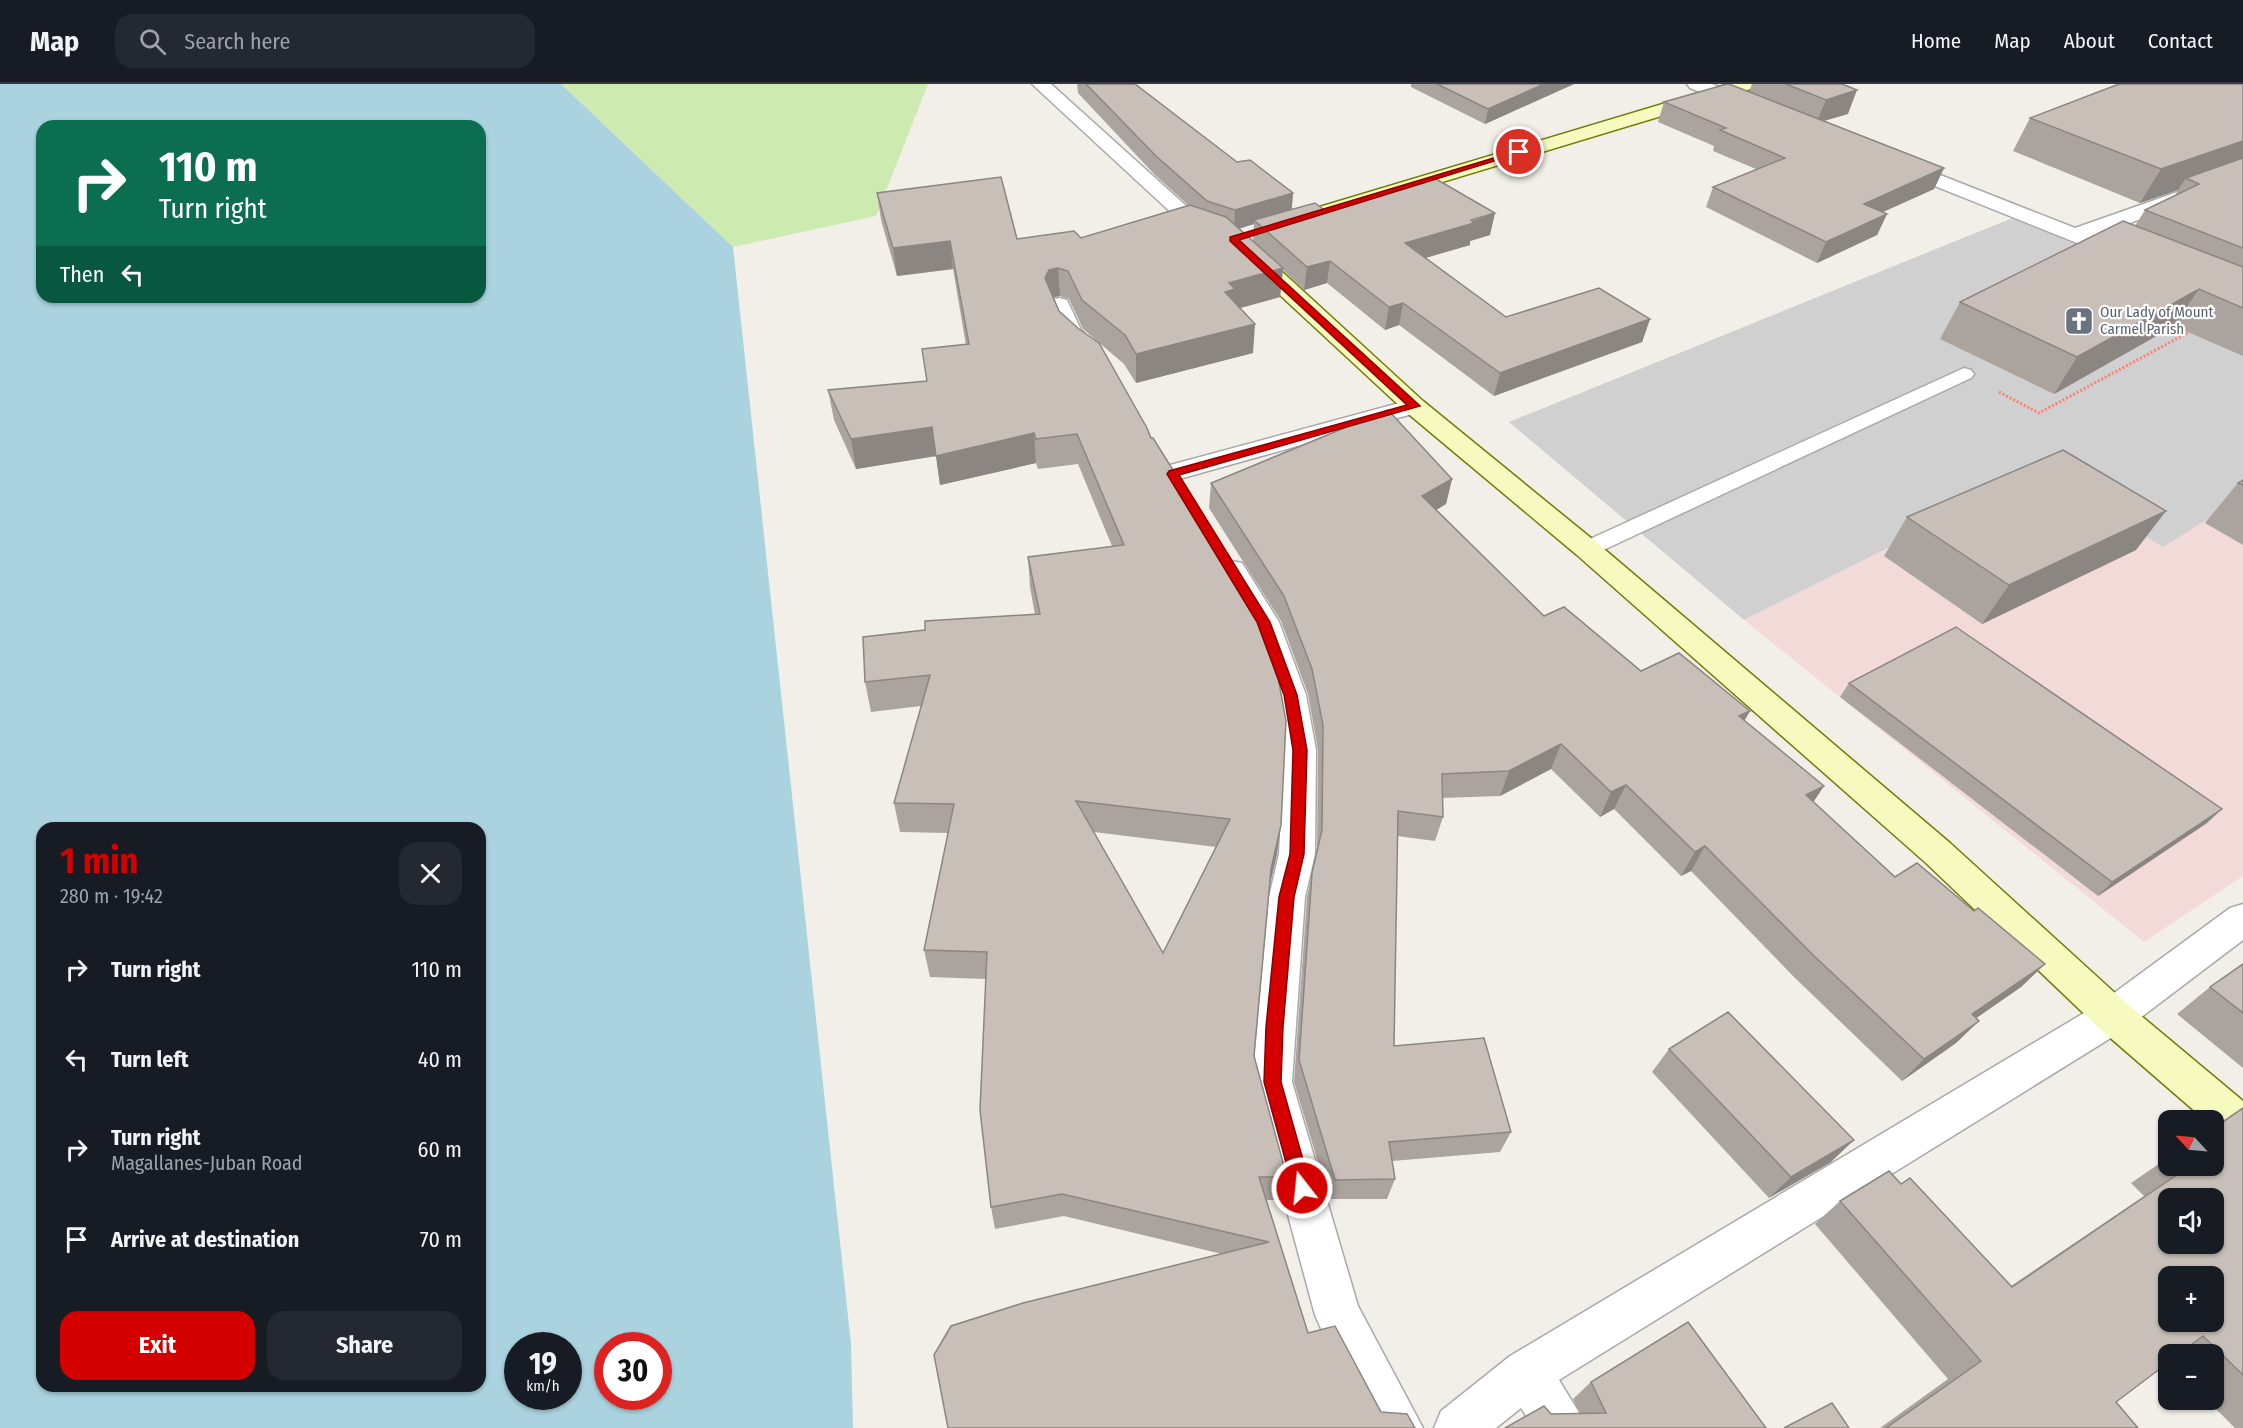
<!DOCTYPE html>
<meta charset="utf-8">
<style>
:root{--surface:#171b24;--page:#242831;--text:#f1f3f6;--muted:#9ea1a6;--line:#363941;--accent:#d40000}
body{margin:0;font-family:"Fira Sans Condensed",sans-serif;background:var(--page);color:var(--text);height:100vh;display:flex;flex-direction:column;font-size:22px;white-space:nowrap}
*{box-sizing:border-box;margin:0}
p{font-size:20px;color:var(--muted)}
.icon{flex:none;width:33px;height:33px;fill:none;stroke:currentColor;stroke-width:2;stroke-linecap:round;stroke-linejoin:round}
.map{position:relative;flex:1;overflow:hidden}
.sheet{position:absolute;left:36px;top:738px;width:450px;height:570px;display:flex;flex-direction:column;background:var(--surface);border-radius:18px;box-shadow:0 2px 4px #0004}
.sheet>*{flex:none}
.hud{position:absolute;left:36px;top:36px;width:450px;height:183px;border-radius:18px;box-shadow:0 2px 4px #0004;background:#0b6e4f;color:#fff;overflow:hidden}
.needle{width:39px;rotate:296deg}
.buttons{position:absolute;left:2158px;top:1026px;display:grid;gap:12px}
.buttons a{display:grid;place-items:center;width:66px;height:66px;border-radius:12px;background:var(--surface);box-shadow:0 2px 4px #0004;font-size:30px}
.speed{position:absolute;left:504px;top:1248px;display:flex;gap:12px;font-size:30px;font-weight:700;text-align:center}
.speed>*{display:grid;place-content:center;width:78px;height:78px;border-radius:50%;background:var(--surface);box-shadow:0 2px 4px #0004;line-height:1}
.speed small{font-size:15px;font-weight:400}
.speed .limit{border:9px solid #d22;background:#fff;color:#111}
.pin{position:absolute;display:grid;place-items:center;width:51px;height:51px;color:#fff;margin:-26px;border:3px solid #fff;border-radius:50%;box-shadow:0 2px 6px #0007}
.me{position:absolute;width:66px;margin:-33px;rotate:344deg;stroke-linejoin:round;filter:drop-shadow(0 0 4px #0008)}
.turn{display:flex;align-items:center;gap:21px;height:126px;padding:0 24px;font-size:27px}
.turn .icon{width:78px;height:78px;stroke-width:2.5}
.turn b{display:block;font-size:42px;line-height:51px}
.then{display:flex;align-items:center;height:57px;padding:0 24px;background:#0003;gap:12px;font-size:22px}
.round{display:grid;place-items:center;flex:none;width:63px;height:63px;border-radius:18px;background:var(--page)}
.headline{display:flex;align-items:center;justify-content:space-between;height:102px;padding:0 24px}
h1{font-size:36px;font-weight:700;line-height:45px;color:var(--accent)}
.cta{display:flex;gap:12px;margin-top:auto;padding:12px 24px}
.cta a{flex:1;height:69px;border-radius:18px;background:var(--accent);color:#fff;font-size:24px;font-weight:700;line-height:69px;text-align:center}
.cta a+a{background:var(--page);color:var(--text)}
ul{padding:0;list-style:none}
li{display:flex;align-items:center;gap:18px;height:90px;padding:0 24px}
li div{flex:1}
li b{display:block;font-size:22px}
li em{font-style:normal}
header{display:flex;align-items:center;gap:36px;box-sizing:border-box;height:84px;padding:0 30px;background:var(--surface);border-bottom:2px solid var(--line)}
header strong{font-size:28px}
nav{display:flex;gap:33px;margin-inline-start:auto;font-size:21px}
.search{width:420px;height:54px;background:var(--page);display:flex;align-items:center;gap:15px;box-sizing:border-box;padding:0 21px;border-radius:18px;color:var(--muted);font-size:22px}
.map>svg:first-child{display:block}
.commercial{fill:#f2dad9}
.religious{fill:#d0d0d0}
.grass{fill:#cdebb0}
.water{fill:#aad3df;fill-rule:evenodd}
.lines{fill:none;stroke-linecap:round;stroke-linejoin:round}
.service-casing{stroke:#a9a9a9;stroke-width:3}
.minor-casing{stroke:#a9a9a9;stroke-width:3}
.secondary-casing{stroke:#707d05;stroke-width:3}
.path{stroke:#fa8072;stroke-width:3;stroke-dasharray:2 2;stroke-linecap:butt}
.service{fill:#fff;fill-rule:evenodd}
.minor{fill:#fff;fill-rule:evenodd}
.secondary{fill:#f7fabf;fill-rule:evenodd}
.wall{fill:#aba49e;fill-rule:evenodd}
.shaded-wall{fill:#8b8681}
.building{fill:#c7bfb8;stroke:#8b8681;stroke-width:1.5;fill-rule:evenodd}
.route{fill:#d40000;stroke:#8a0000;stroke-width:1.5}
.labels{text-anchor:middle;stroke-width:4.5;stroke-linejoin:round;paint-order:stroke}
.far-worship-label{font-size:15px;fill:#5b616d;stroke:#fff;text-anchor:start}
</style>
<header>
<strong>Map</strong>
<div class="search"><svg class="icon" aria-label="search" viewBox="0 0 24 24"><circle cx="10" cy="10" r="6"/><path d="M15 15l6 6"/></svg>Search here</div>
<nav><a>Home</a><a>Map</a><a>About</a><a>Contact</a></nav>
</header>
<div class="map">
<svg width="2243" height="1344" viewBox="0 0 2243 1344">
<rect width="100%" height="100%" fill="#f2efe9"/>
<polygon class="commercial" points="2041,388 2243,413 2243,792 2144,858 1744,536"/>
<polygon class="religious" points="2015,133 2243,227 2243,413 2163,463 2040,388 1744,536 1509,338"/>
<polygon class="grass" points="561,0 928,0 876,132 733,163"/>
<path class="water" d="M 0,0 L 561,0 L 733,163 L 851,1260 L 853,1344 L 0,1344 ZM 42,42 L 480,42 L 480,213 L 42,213 ZM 42,744 L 480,744 L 480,1302 L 42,1302 ZM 518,1262 L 568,1262 L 568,1312 L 518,1312 ZM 608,1262 L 658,1262 L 658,1312 L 608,1312 Z"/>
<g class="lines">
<g class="service-casing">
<polygon id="service" points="1964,284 1971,286 1974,290 1971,294 1595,470 1587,472 1579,470 1575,465 1579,460"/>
</g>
<g class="minor-casing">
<g id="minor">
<polygon points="1032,0 1051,0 1205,139 1220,144 1224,148 1220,152 1213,154 1191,147"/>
<polygon points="1687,0 1712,0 1757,18 1760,22 1757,26 1745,26 1690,4"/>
<polygon points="1897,74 2075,144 2243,85 2243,98 2094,152 2135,168 2138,173 2135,178 2127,179 1890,84 1887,80 1890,76"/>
<path d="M 1059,214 L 1067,216 L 1081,246 L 1100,267 L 1096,272 C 1068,279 1056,242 1048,221 L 1051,216 Z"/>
<polygon points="1414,315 1423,317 1426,322 1423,327 1172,397 1163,395 1159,389 1163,383"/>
<polygon points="1232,477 1242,479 1279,538 1306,611 1316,666 1315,770 1305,813 1292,998 1358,1222 1423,1344 1373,1344 1322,1247 1315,1231 1252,998 1269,813 1279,770 1284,666 1274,611 1249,538 1218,486 1222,479"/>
<polygon points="2243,820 2243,856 2127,944 1559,1296 1578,1327 1585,1344 1534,1344 1521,1324 1496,1344 1434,1344 1441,1327 1510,1272 2099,920 2230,824"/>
</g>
</g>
<g class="secondary-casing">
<g id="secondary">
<polygon points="1729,0 1757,0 1754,4 1290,144 1283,146 1276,144 1273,140 1276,136"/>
<polygon points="1247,162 1255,163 1423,317 1597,459 1950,759 2127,920 2243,1017 2243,1063 2228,1057 2214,1044 2214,1036 2205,1036 2099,944 1926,779 1577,471 1405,327 1239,173 1236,168 1239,163"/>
</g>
</g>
<polyline class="path" points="1999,308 2039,329 2191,247"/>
<use href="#service" class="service"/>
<use href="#minor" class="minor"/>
<use href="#secondary" class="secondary"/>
</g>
<g class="wall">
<path d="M 1077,0 L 1135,0 L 1237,78 L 1293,109 L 1292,125 L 1327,128 L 1490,151 L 1470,157 L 1470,161 L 1425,174 L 1506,233 L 1650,235 L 1642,258 L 1494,312 L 1399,241 L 1385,246 L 1327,199 L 1304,206 L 1283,186 L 1280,213 L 1240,224 L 1253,269 L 1136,299 L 1124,280 L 1083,245 L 1069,215 L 1060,212 L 1053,213 L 1277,770 L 1270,800 L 1254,972 L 1287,1093 L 1281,1116 L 1266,1116 L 1308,1249 L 948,1344 L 1222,1170 L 1064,1132 L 995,1145 L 991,1123 L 986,895 L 930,893 L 924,866 L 948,749 L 900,748 L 894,719 L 921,622 L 871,628 L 865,598 L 925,546 L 1035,531 L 1030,503 L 1028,473 L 1112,462 L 1078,380 L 1038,385 L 1036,379 L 940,401 L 936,372 L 856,385 L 834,336 L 828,306 L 926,297 L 966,261 L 953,185 L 897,192 L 881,136 L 877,109 L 1017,155 L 1081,154 L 1188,121 L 1155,91 L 1078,9 ZM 1254,140 L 1253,157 L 1239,145 ZM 1094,748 L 1216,763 L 1163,869 Z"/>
<polygon points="1411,0 1574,0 1485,40 1411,3"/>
<polygon points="1752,0 1842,0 1848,30 1824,37 1944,84 1934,105 1883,128 1887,130 1877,151 1817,179 1706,123 1713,103 1756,85 1713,67 1714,62 1658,38 1664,18 1749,8"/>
<polygon points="2243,0 2243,272 2174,242 2054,310 1940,255 1960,218 2135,142 2145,126 2175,112 2178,106 2140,119 2013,67 2030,34"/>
<polygon points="1452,395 1446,420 1436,426 1544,532 1641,587 1750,627 1744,636 1824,702 1813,718 1895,793 1974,827 2045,880 2021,903 1976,934 1979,937 1956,959 1902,997 1794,893 1691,787 1681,792 1614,725 1600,733 1551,685 1500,712 1442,714 1443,733 1435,757 1397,752 1394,962 1511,1048 1500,1068 1392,1077 1395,1095 1387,1115 1329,1115 1294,998 1307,813 1317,766 1318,666 1308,610 1281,537 1209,424 1211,399"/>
<polygon points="2243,396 2243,461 2205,439 2238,399"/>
<polygon points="1907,433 2136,466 1982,540 1884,472"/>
<polygon points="1849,599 2207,739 2098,812 1840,613"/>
<polygon points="2243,880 2243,984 2177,930 2210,903"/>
<polygon points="1669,965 1831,1078 1769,1114 1652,988"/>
<polygon points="2243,1024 2243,1344 2235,1344 2207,1316 2214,1316 2214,1270 2169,1270 2116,1318 2138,1344 1880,1344 1948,1295 1815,1140 1840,1117 1901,1100 2011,1202 2144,1112 2131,1099 2169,1073 2169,1082 2214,1082 2214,1043"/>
<polygon points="1591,1298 1766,1344 1551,1330 1580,1329 1573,1315"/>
</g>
<g class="shaded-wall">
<polygon points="1544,0 1574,0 1485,40 1488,25"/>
<polygon points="1857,6 1848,30 1816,39 1826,16"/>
<polygon points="2243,57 2243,84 2186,94 2178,106 2140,119 2161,85"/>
<polygon points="1944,84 1934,105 1854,141 1864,120"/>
<polygon points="1293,109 1291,129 1254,136 1254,140 1234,146 1235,126"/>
<polygon points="1495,129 1490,151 1470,157 1470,161 1401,181 1405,159"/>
<polygon points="1887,130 1877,151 1817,179 1826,158"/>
<polygon points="950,157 953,185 897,192 893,164"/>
<polygon points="1330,177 1327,199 1304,206 1307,183"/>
<polygon points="1058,184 1060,212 1050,214 1045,194 1049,186"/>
<polygon points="1283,184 1280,213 1233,226 1225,208 1229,199"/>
<polygon points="2199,205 2174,242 2054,310 2077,273"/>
<polygon points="1403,219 1399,241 1385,246 1389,223"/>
<polygon points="1650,235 1642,258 1494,312 1500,289"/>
<polygon points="1255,240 1253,269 1136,299 1136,270"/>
<polygon points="932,343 936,372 856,385 851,355"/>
<polygon points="1034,349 1036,379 940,401 936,372"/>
<polygon points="1452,395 1446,420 1416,438 1422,412"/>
<polygon points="2166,427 2136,466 1982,540 2009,501"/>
<polygon points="1750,627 1736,652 1739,632"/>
<polygon points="1561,660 1551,685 1500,712 1509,687"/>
<polygon points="1626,701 1614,725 1600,733 1611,708"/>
<polygon points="1824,702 1808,726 1806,711"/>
<polygon points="2222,725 2207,739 2098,812 2112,798"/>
<polygon points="1281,741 1277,770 1267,813 1271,785"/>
<polygon points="1705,762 1691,787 1681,792 1695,768"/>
<polygon points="2045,880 2021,903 1949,953 1972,930"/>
<polygon points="1979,937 1956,959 1902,997 1924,975"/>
<polygon points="1854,1056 1831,1078 1769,1114 1791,1093"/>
</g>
<g class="building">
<polygon points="1086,0 1135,0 1237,78 1250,76 1293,109 1235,126 1207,117 1156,72"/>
<polygon points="1437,0 1544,0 1488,25"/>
<polygon points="1727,0 1729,0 1944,84 1864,120 1887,130 1826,158 1713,103 1785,74 1720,46 1726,44 1664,18"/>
<polygon points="1786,0 1842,0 1857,6 1826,16"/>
<polygon points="2119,0 2243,0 2243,57 2161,85 2030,34"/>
<polygon points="2243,74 2243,164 2145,126 2199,100 2186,94"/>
<path d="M 1001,93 L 1017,155 L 1074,147 L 1081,154 L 1190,121 L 1226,133 L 1283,184 L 1229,199 L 1235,205 L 1225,208 L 1255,240 L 1136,270 L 1125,251 L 1082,216 L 1068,187 L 1058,184 L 1049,186 L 1045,194 L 1059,227 L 1079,245 L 1099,259 L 1147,344 L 1151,354 L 1153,354 L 1250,509 L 1276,582 L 1286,637 L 1281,741 L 1271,785 L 1254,972 L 1287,1093 L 1259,1093 L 1308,1249 L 1335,1242 L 1381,1328 L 1407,1330 L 1415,1344 L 948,1344 L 934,1271 L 951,1242 L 1023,1219 L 1269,1158 L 1062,1110 L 991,1123 L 980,1026 L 987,868 L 924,866 L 954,720 L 894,719 L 930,591 L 865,598 L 863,553 L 925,546 L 925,537 L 1040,530 L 1028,473 L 1124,461 L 1077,350 L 1036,355 L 1034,349 L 936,372 L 932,343 L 851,355 L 828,306 L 927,297 L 922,265 L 969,260 L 950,157 L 893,164 L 877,109 ZM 1076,717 L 1230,735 L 1163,869 Z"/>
<polygon points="1436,95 1495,129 1471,136 1474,139 1405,159 1506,233 1599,204 1650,235 1500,289 1403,219 1389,223 1330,177 1307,183 1254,136 1315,119 1327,128"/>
<polygon points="2123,137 2243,183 2243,224 2199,205 2077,273 1960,218"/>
<polygon points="1388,326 1452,395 1422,412 1544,532 1564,523 1641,587 1679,569 1750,627 1739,632 1824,702 1806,711 1895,793 1917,779 1974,827 1978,824 2045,880 1972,930 1979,937 1924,975 1812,870 1705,762 1695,768 1626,701 1611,708 1561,660 1509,687 1442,690 1443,733 1398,727 1394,962 1484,954 1511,1048 1389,1058 1395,1095 1335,1096 1299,976 1312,789 1322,746 1323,641 1312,585 1284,512 1211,399"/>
<polygon points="2063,366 2166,427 2009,501 1907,433"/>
<polygon points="2243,396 2243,401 2238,399"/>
<polygon points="1956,543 2222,725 2112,798 1849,599"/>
<polygon points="2243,880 2243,929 2210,903"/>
<polygon points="1728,928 1854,1056 1791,1093 1669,965"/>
<path d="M 2243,1024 L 2243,1291 L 2203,1252 L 2179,1270 L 2169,1270 L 2169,1278 L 2116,1318 L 2138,1344 L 1886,1344 L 1981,1277 L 1840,1117 L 1889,1087 L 1901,1100 L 1910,1094 L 2012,1203 L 2181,1088 L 2173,1082 L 2214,1082 L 2214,1044 ZM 2169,1114 L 2214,1114 L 2214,1160 L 2169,1160 ZM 2169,1192 L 2214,1192 L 2214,1238 L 2169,1238 Z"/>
<polygon points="1688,1238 1766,1344 1505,1344 1544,1322 1551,1330 1606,1329 1591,1298"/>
<polygon points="1832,1319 1849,1344 1784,1344"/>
</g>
<polygon class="route" points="1517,67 1523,68 1239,156 1420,322 1179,391 1270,538 1297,611 1307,666 1304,770 1294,813 1283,943 1281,998 1311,1104 1308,1110 1302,1112 1296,1110 1293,1104 1264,998 1266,943 1279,813 1290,770 1293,666 1284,611 1257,538 1167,390 1169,387 1407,321 1230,157 1230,153"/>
<defs>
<g id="church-square" transform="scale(1.5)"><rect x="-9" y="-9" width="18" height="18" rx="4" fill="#6b7280" stroke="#fff"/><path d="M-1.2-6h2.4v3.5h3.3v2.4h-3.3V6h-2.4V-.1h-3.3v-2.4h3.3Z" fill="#fff"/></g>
</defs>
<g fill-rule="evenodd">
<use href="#church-square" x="2079" y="237"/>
</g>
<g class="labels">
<g class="far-worship-label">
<text x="2100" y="233">Our Lady of Mount<tspan x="2100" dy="17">Carmel Parish</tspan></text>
</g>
</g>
</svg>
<div class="buttons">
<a><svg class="needle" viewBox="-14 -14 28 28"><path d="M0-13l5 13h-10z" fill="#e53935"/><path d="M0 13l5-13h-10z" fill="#9ea1a6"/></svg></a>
<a><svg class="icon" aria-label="sound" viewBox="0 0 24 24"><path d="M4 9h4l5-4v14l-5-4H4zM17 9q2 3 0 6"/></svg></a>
<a>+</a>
<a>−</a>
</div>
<div class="speed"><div>19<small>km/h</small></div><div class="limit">30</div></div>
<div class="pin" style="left:1519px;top:68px;background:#d93025"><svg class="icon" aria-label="arrive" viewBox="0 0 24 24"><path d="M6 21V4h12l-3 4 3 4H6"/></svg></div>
<svg class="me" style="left:1302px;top:1104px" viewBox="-20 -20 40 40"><circle r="17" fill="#d40000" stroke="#fff" stroke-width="3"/><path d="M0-11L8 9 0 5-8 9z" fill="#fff"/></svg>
<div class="hud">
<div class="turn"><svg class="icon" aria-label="right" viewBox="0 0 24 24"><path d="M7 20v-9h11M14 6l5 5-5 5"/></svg><div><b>110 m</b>Turn right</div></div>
<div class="then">Then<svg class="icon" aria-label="left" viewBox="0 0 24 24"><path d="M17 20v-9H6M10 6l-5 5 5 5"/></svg></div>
</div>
<section class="sheet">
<div class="headline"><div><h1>1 min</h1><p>280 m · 19:42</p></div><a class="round"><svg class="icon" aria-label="close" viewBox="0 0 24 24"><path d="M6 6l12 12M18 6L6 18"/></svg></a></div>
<ul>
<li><svg class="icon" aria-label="right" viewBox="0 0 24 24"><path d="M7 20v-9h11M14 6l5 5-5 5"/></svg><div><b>Turn right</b></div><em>110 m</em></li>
<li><svg class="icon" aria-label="left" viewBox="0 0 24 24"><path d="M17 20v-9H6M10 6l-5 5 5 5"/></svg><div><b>Turn left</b></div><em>40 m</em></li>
<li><svg class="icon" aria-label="right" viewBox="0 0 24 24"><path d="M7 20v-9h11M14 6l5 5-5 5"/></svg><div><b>Turn right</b><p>Magallanes-Juban Road</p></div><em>60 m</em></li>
<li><svg class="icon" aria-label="arrive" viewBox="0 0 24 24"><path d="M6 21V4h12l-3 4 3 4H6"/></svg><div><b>Arrive at destination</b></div><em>70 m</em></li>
</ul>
<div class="cta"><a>Exit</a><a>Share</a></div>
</section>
</div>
